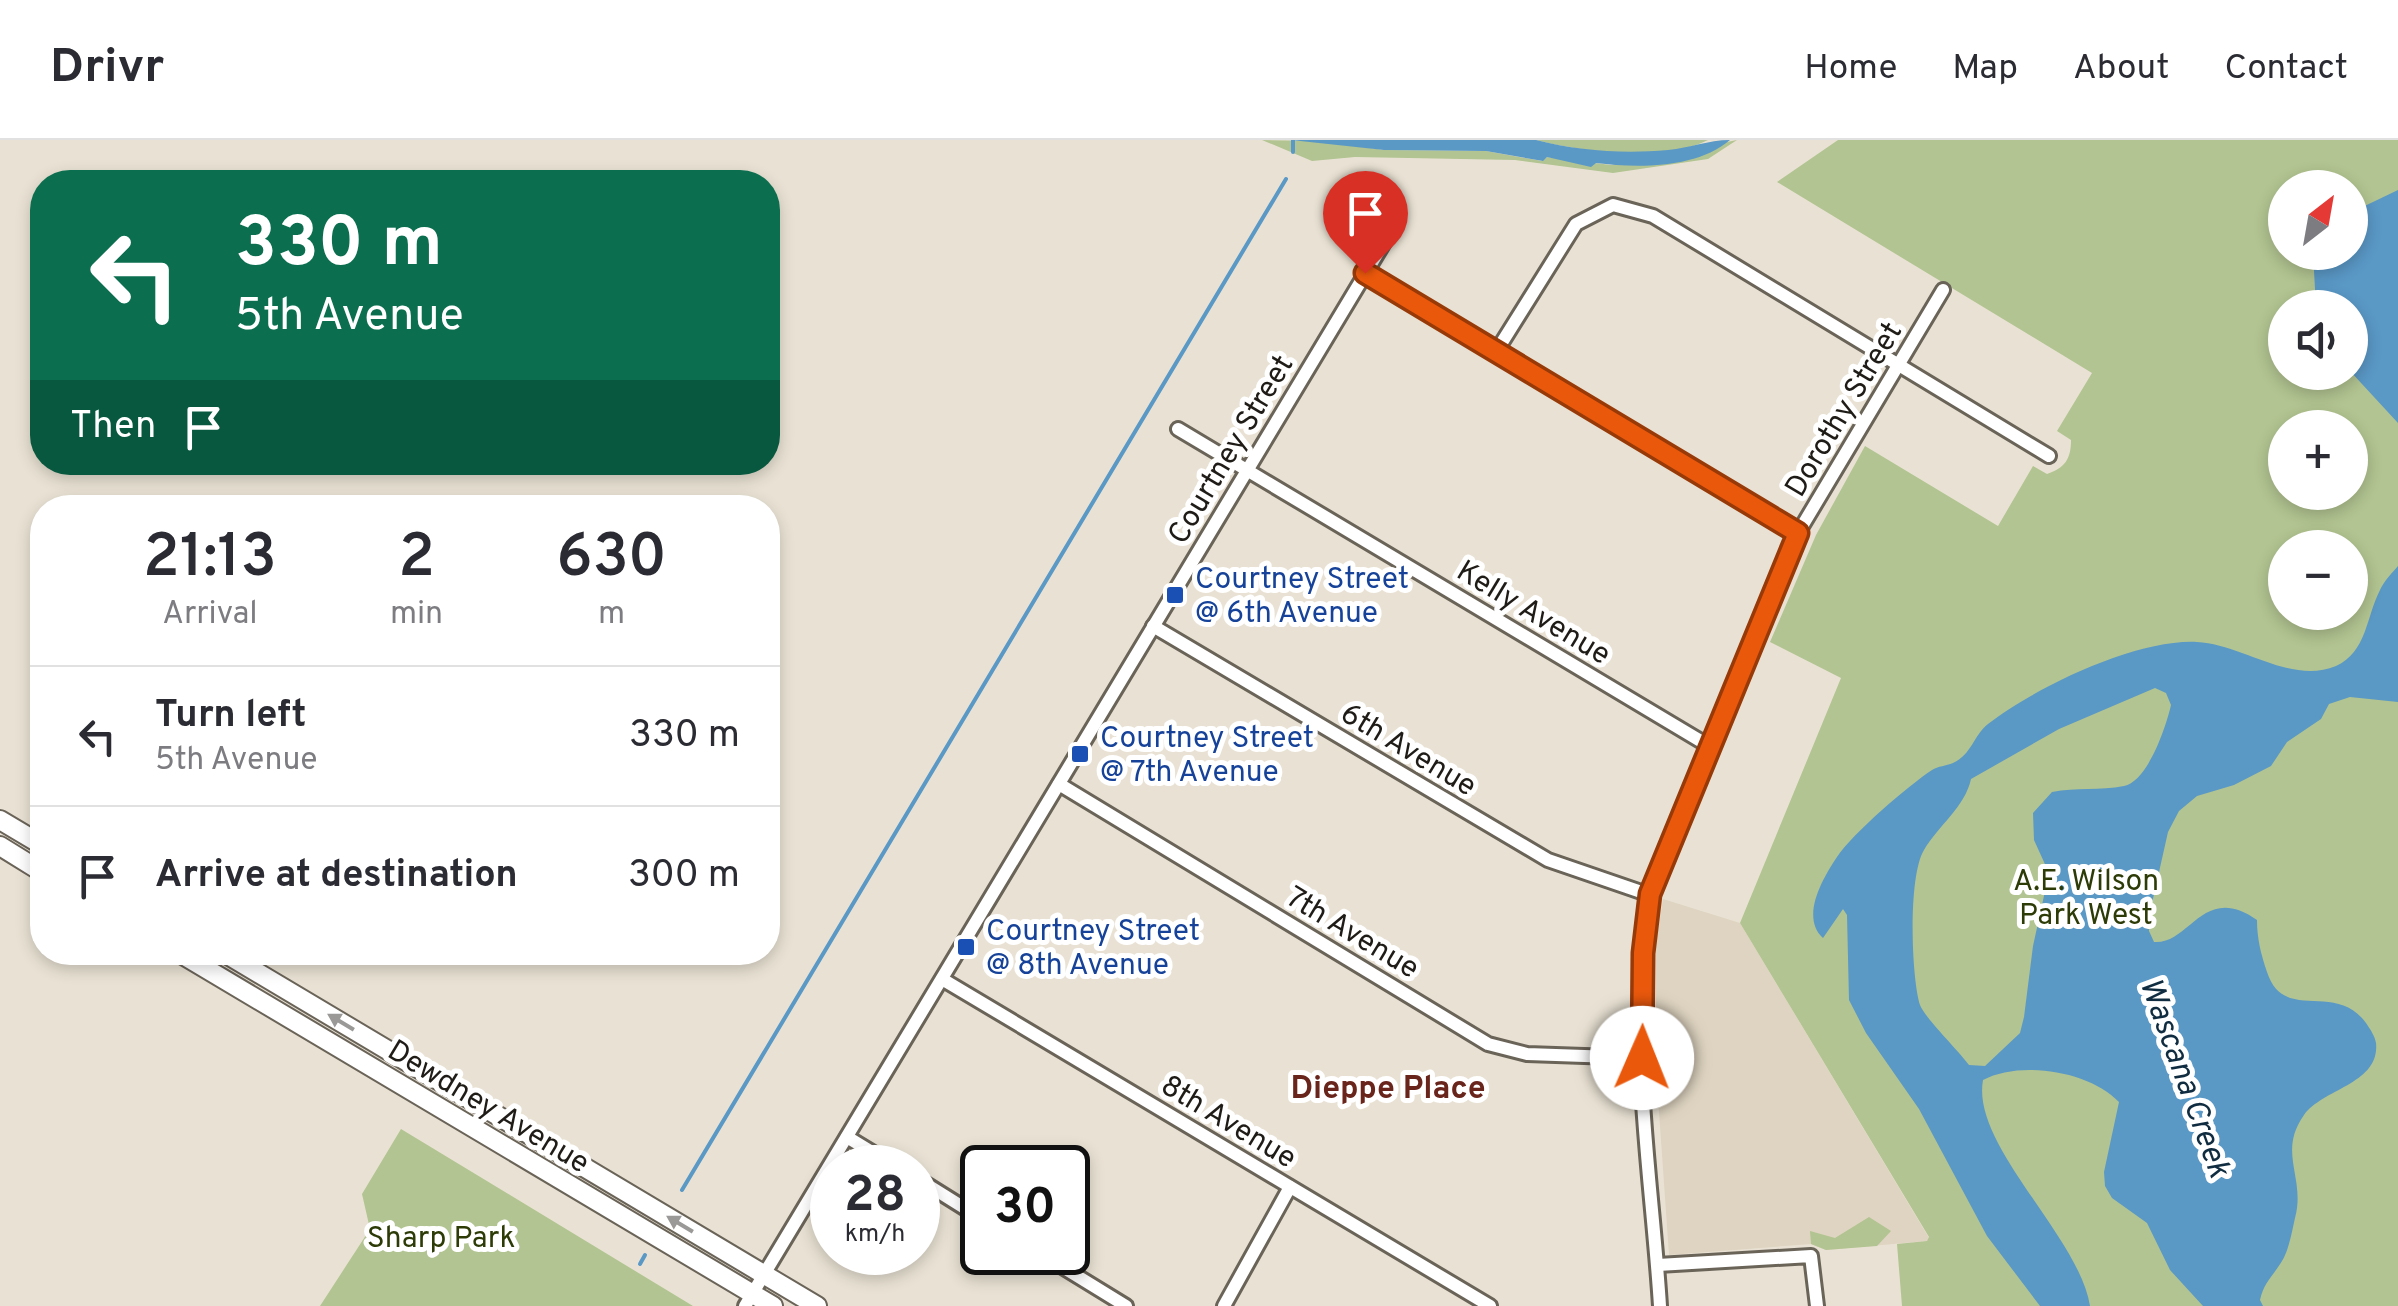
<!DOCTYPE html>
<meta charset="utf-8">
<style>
:root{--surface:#fff;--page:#f2f2f3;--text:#2b2b33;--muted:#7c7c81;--line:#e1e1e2}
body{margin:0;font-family:Overpass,sans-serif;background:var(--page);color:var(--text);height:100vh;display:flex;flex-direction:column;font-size:38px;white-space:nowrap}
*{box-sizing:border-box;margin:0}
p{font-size:32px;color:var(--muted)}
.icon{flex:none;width:55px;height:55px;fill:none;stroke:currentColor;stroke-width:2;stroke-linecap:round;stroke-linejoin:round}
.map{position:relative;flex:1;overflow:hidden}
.drawer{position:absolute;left:30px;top:355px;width:750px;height:470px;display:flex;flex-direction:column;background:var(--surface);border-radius:40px;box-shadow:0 5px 15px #0003}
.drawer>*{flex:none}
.top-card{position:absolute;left:30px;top:30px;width:750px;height:305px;border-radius:40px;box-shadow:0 5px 15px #0003;background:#0b6e4f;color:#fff;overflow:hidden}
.needle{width:65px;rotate:31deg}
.fabs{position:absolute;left:2268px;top:30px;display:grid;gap:20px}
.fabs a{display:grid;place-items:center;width:100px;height:100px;border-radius:50%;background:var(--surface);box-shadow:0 5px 15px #0003;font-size:50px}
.speed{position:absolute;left:810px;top:1005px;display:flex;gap:20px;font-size:50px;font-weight:700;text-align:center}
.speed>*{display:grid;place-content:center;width:130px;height:130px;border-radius:50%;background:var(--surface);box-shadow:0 5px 15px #0003;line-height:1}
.speed small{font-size:25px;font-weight:400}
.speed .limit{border:5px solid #111;border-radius:15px;background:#fff;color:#111}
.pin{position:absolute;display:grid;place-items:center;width:85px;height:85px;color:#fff;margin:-102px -42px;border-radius:50% 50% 50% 0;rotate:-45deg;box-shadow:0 0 10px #0007}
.pin .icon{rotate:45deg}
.me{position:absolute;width:110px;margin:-55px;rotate:1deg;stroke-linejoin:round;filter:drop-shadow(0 0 8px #0008)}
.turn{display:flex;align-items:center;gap:35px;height:210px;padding:0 40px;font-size:45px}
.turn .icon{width:130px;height:130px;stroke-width:2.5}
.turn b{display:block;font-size:70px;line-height:85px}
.then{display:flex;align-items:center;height:95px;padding:0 40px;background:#0003;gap:20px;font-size:38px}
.eta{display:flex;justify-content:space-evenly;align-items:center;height:170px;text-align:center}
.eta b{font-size:60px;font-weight:600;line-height:70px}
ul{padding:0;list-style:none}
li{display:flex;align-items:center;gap:30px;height:140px;padding:0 40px;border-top:2px solid var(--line)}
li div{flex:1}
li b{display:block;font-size:38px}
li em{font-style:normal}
header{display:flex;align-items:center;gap:60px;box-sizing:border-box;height:140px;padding:0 50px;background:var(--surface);border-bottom:2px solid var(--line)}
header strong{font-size:48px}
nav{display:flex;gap:55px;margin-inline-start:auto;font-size:35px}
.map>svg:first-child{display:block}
.built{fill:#dfd4c1}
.green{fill:#b2c491;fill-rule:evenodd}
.water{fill:#5a98c6;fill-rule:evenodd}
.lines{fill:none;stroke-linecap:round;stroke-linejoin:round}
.stream{stroke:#5a98c6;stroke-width:4}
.street-casing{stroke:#6a6358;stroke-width:18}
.secondary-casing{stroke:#6a6358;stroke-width:22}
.street{stroke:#fff;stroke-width:12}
.secondary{stroke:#fff;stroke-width:18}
.oneway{fill:#9a9997}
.route-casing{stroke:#983908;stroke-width:25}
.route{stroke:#ea580c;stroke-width:18}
.transit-dot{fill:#1a4fb4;stroke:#fff;stroke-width:4}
.labels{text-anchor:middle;stroke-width:10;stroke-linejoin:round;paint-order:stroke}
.street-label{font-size:30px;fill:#1f1c17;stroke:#fff}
.transit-label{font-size:30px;fill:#164399;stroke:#fff;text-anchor:start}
.park-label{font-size:30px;fill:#2d3b07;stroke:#fff}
.water-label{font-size:32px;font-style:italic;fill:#102c40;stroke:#fff}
.neighbourhood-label{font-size:32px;font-weight:bold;fill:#69251b;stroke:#fff}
</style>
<header>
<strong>Drivr</strong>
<nav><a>Home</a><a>Map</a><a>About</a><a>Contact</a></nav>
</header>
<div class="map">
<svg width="2398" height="1166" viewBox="0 0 2398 1166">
<rect width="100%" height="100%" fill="#e9e2d4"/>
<polygon class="built" points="1663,759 1740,783 1929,1098 1927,1101 1826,1110 1811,1104 1669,1115 1656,929 1656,803"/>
<g class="green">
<polygon points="1262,0 1323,1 1384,10 1486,11 1542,21 1547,17 1611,25 1737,0 1708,19 1613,33 1515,20 1355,17 1312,21"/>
<path d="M 1536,0 L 1708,0 C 1666,22 1581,12 1536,0 Z"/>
<path d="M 1838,0 L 2398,0 L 2398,1166 L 1902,1166 L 1897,1104 L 1927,1101 L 1929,1097 L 1740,783 L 1841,538 L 1770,502 L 1816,395 L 1865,306 L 1998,386 L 2033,326 L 2047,334 C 2065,328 2071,319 2071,300 L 2057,291 L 2092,233 L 1777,42 ZM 2285,48 L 2350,48 L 2350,112 L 2285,112 ZM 2285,168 L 2350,168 L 2350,232 L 2285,232 ZM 2285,288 L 2350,288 L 2350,352 L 2285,352 ZM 2285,408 L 2350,408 L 2350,472 L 2285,472 Z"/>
<polygon points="401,989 693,1166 320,1166 370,1089 362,1054"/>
<polygon points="1869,1077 1891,1091 1877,1106 1826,1110 1811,1104 1810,1091 1835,1098"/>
</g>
<g class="water">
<path d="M 1291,0 L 1536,0 C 1579,11 1624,14 1668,10 C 1690,8 1708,0 1730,0 C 1696,29 1637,28 1596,23 L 1591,27 L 1547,17 L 1543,21 L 1486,11 L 1384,10 Z"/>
<polygon points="2398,50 2398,283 2350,231 2350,168 2316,167 2313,113 2350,112 2350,73"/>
<path d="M 2398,426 L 2398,562 L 2350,557 L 2329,564 L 2321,579 L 2287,602 L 2271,626 L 2234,645 L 2197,656 L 2179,671 L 2168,692 L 2150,772 L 2149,791 L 2154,802 C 2190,805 2203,742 2257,780 C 2257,799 2261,814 2267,832 C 2284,884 2335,840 2366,883 C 2370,889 2375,896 2376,903 C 2380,944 2324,948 2304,975 C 2277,1013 2306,1037 2295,1078 C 2292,1091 2289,1110 2282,1121 C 2273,1136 2264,1142 2260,1160 L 2263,1166 L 2203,1166 L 2170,1130 L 2147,1083 L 2112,1058 L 2105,1046 L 2104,1032 L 2119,962 C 2090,931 2020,920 1983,940 C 1971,1005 2079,1096 2090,1166 L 2040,1166 L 1987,1096 L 1919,969 L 1866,893 L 1849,860 L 1847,775 L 1843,769 L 1823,798 C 1800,777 1823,738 1837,717 C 1853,693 1908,646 1932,630 C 1938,626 1946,626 1953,623 C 1972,614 1973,596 1988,584 C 2036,547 2136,499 2197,502 C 2242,504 2291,545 2336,526 C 2367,512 2366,477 2380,450 C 2384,441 2392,433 2398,426 ZM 2155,548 L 2166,553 L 2171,565 C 2166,587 2148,641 2124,646 C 2100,651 2076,647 2052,652 L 2033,673 L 2034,700 L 2049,733 L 2033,806 L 2024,877 L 2020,893 L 1985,926 L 1969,925 C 1958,910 1925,878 1920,865 C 1911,835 1908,736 1924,710 C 1938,686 1965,667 1971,639 L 2059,589 Z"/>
</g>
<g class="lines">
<g class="stream">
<polyline points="1293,12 1293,0"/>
<polyline points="682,1050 1286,39"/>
<polyline points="640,1124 645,1115"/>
</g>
<g class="street-casing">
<g id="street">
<polyline points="1365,133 1798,393"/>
<polyline points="1496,212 1576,84 1613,65 1653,76 2049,316"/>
<polyline points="1178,289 1709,606"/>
<polyline points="1153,486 1548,720 1650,755"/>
<polyline points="1059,644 1488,904 1527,914 1642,918"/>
<polyline points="942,839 1490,1166"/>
<polyline points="847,997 898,1028"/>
<polyline points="918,1039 982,1079"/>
<polyline points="1038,1112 1126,1166"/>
<polyline points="1658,1125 1811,1116 1817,1166"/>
<polyline points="745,1166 1388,96"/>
<polyline points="1224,1166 1290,1047"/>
<path d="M 1660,1166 C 1652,1037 1625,882 1650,755 L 1798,393 L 1943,150"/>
</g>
</g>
<g class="secondary-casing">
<g id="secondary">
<polyline points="0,680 42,705"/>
<polyline points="0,706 42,732"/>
<polyline points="178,812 773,1166"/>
<polyline points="223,812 817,1166"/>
</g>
</g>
<use href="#street" class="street"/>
<use href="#secondary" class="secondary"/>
</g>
<defs><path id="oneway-solid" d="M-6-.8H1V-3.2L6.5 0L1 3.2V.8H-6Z" transform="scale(2.5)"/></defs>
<g class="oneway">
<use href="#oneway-solid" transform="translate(341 882) rotate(-149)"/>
<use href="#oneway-solid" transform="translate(680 1084) rotate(-149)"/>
</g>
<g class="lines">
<g class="route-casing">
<polyline id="route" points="1365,133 1798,393 1650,754 1643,813 1642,918"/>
</g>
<use href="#route" class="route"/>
</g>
<g class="transit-dot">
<rect x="1165" y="445" width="20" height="20" rx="5"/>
<rect x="1070" y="604" width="20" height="20" rx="5"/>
<rect x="956" y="797" width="20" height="20" rx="5"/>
</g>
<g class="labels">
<g class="street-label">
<text transform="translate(1843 269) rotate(-59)" y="10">Dorothy Street</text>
<text transform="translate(1230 309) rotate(-59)" y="10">Courtney Street</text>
<text transform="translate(1534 472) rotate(31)" y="10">Kelly Avenue</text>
<text transform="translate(1409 609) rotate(31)" y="10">6th Avenue</text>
<text transform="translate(1353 792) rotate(31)" y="10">7th Avenue</text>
<text transform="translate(489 966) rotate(31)" y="10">Dewdney Avenue</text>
<text transform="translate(1229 981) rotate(31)" y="10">8th Avenue</text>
</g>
<g class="transit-label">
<text x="1195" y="448">Courtney Street<tspan x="1195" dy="34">@ 6th Avenue</tspan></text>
<text x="1100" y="607">Courtney Street<tspan x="1100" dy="34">@ 7th Avenue</tspan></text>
<text x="986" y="800">Courtney Street<tspan x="986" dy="34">@ 8th Avenue</tspan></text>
</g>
<g class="park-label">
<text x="2086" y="750">A.E. Wilson<tspan x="2086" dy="34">Park West</tspan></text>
<text x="441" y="1107">Sharp Park</text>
</g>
<g class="water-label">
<text transform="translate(2186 937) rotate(70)" y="11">Wascana Creek</text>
</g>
<g class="neighbourhood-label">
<text x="1388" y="958">Dieppe Place</text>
</g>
</g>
</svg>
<div class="fabs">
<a><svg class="needle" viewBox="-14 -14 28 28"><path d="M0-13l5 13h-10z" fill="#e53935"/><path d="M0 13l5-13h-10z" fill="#7c7c81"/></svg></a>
<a><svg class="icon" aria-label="sound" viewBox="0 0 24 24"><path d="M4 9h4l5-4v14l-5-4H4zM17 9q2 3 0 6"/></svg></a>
<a>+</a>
<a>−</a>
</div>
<div class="speed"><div>28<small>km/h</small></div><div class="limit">30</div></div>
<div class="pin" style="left:1365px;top:133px;background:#d93025"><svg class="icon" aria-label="arrive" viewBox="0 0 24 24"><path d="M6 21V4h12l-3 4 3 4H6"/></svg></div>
<svg class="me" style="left:1642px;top:918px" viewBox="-20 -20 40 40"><circle r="19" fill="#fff"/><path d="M0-13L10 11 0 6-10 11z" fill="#ea580c"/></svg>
<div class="top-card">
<div class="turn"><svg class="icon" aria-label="left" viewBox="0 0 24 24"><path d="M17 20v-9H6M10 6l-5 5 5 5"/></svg><div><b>330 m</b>5th Avenue</div></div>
<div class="then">Then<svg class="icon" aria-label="arrive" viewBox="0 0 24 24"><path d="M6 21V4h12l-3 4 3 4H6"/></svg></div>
</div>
<section class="drawer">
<div class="eta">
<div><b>21:13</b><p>Arrival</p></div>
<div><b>2</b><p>min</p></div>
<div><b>630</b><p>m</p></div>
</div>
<ul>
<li><svg class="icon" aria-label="left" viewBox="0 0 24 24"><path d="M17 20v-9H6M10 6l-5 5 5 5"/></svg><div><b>Turn left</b><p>5th Avenue</p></div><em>330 m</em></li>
<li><svg class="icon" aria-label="arrive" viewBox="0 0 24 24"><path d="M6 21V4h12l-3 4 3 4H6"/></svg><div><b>Arrive at destination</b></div><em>300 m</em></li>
</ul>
</section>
</div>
